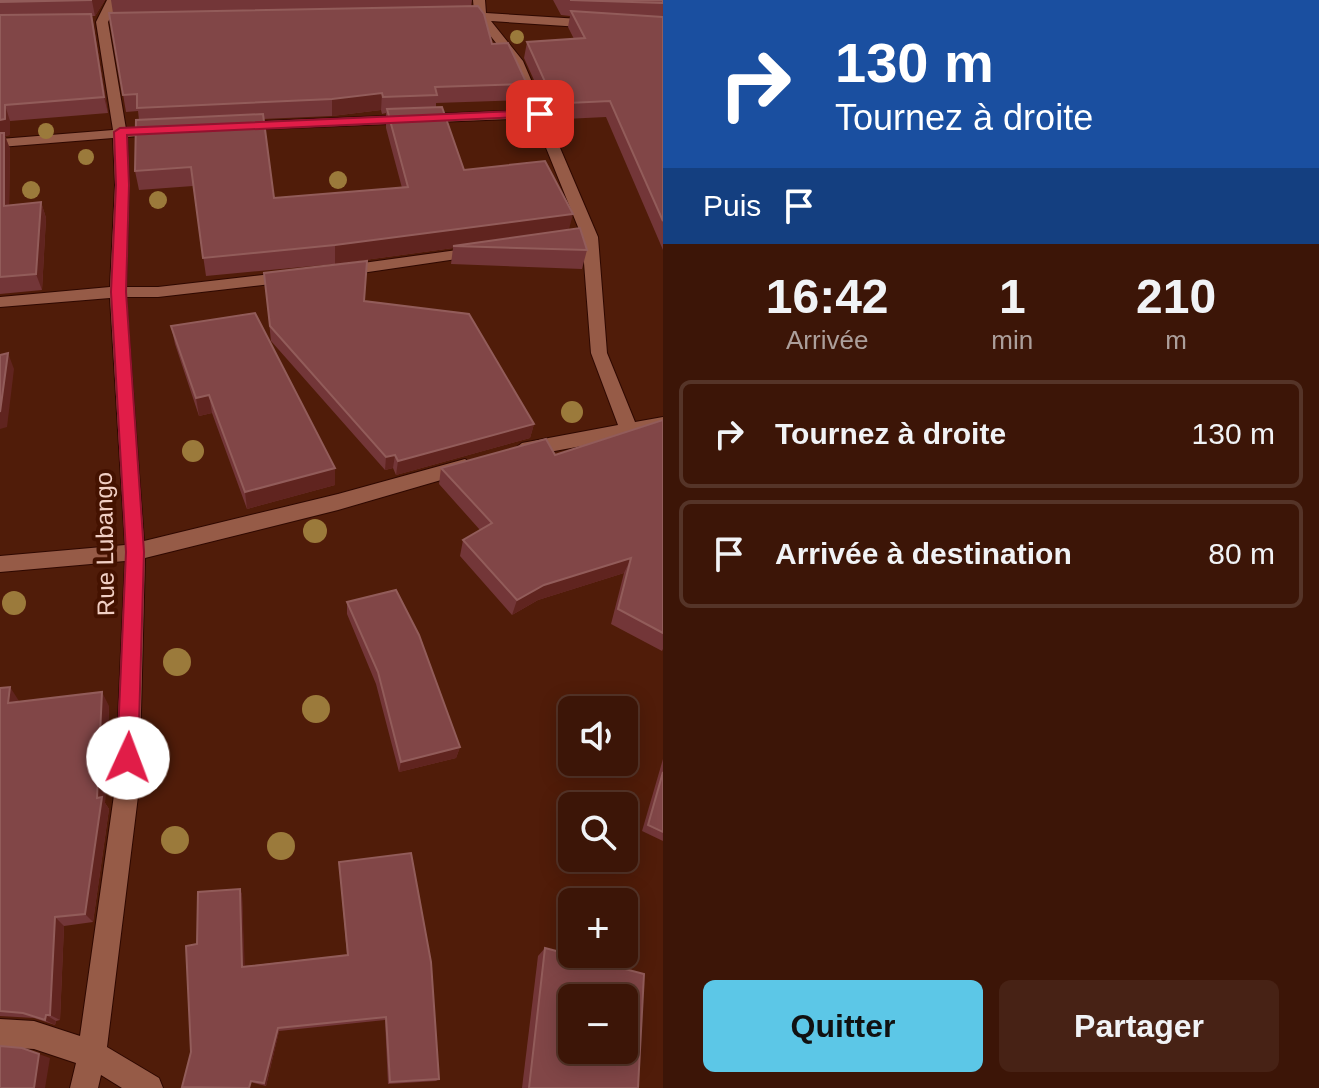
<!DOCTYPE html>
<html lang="fr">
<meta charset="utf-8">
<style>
:root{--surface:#3c1507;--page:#472215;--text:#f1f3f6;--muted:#ac9f9b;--line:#553428;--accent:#5cc7e7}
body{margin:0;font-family:Arial,sans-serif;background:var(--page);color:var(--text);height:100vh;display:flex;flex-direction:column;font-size:30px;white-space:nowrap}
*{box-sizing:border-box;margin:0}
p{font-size:26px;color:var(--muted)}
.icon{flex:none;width:44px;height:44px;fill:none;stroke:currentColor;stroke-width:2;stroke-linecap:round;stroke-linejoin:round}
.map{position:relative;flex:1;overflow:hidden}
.drawer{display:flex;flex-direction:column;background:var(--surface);width:656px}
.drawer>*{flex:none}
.banner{background:#1a4fa0;color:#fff;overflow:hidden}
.fabs{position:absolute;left:558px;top:696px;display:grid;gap:16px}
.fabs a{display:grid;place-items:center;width:80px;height:80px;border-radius:12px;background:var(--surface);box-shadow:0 4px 20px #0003,0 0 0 2px var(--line);font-size:40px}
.pin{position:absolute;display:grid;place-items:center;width:68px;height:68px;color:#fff;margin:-34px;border-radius:16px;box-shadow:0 4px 12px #0006}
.me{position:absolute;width:88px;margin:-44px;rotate:2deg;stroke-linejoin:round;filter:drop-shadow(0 0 6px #0008)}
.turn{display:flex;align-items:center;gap:28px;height:168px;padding:0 40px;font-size:36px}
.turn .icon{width:104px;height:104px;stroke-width:2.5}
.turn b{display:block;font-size:56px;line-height:68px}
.then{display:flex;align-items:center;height:76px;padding:0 40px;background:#0003;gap:16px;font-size:30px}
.eta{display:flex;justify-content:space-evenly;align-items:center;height:136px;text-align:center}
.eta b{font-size:48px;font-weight:800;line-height:56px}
.cta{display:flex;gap:16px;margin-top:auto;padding:16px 40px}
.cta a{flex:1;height:92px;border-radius:12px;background:var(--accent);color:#111;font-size:32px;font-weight:800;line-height:92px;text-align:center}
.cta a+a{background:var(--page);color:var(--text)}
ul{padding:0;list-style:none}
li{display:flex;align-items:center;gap:24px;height:108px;margin:0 16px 12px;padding:0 24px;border:4px solid var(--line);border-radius:12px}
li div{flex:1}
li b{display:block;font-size:30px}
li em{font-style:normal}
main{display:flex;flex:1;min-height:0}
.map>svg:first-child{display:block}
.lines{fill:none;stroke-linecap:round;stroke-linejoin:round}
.minor-casing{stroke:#2e0800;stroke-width:2}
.minor{fill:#965b47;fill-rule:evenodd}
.tree{fill:#9b7a3b}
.wall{fill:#733638;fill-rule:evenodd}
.shaded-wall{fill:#60241f}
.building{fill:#814647;stroke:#925c5a;stroke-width:2;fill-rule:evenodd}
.route{fill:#e11d48;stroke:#92132f;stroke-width:2}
.labels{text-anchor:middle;stroke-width:8;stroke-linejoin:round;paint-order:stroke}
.street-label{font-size:24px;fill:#f1cfc4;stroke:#441200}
</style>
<main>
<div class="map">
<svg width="663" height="1088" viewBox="0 0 663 1088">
<rect width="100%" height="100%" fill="#501c09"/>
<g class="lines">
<g class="minor-casing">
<g id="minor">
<polygon points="107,0 119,0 108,22 126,129 163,126 170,130 163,134 127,137 129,185 126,287 158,287 289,272 297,277 289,282 158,297 126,297 144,541 338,494 465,459 474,466 472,471 338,510 145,558 139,788 107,1047 159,1078 163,1088 122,1088 101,1075 98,1088 70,1088 76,1063 34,1049 0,1047 0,1019 34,1021 80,1036 115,788 125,561 0,572 0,556 125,545 110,298 0,307 0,297 110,287 115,185 113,138 0,147 0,139 113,130 96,22"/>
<polygon points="473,0 485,0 486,13 596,20 602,24 596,28 491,21 523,61 598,237 607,353 635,422 663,417 663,431 522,457 513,450 522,443 618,425 591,353 582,237 534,118 239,130 232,126 239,122 531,110 511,62 478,20 454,15 460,12 474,12"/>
<polygon points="479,247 484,249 484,255 341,276 333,271 341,266"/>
</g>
</g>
<use href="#minor" class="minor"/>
</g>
<g class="tree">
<circle cx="517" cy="37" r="7"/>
<circle cx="46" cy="131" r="8"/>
<circle cx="86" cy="157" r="8"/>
<circle cx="338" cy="180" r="9"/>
<circle cx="31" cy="190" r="9"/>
<circle cx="158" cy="200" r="9"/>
<circle cx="572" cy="412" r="11"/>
<circle cx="193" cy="451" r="11"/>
<circle cx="315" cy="531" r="12"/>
<circle cx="14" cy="603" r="12"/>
<circle cx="177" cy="662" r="14"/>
<circle cx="316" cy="709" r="14"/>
<circle cx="175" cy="840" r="14"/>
<circle cx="281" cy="846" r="14"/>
</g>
<g class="wall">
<polygon points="0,0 105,0 95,16 92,16 108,113 10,121 10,135 5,136 10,149 9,205 41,202 46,218 42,290 0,294"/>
<path d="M 111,0 L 472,0 L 471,6 L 492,44 L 527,84 L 524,100 L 436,103 L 436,107 L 464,170 L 569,230 L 587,250 L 582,269 L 451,264 L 453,248 L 335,264 L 206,276 L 193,186 L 139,190 L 135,171 L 139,120 L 138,111 L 126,112 L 109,13 L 113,13 ZM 381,110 L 382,114 L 386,113 L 386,128 L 402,188 L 274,198 L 263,119 L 332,116 Z"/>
<polygon points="553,0 663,0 663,250 606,117 565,119 554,99 543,100 524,58 527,42 574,39 568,27 570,16 561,15"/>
<polygon points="264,273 364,301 534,424 530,438 396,475 393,468 385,470 271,341"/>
<polygon points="171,326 335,468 335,485 247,509 212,413 199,416 175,344"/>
<polygon points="663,420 663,649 662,651 611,624 624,573 538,600 512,615 460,556 463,540 480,530 439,484 441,468 555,455"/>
<polygon points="347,602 460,747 456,758 399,772 376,684 347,614"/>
<polygon points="0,688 19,702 109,706 105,803 109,809 93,922 64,926 60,1020 56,1021 55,1025 34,1018 0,1016"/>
<polygon points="663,759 663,841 642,831"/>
<polygon points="339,862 439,1079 436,1081 388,1084 385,1020 279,1031 266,1086 254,1083 191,1052 197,944 240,889 242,895 244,966 347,955"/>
<polygon points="545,948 638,1088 522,1088 538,956"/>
</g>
<g class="shaded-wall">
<polygon points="92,0 105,0 95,16 92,1"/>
<polygon points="91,14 94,29 108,113 104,97"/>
<polygon points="382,93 381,110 332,116 332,99"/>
<polygon points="5,105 10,121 10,135 5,136 10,149 9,222 4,206 0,137 0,120"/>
<polygon points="41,202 46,218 42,290 36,274"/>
<polygon points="573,214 568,233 453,246 453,248 335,264 335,245"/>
<polygon points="8,353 14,369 7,427 0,429 0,412"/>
<polygon points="209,395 212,413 199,416 196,398"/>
<polygon points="534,424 530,438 396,475 398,461"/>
<polygon points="395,455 393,468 385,470 386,457"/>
<polygon points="335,468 335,485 247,509 245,492"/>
<polygon points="631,558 624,573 538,600 512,615 517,600 544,585"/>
<polygon points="10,687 19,701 17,716 8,703"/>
<polygon points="102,692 109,706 105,803 109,809 93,922 85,914 97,798"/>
<polygon points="460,747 456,758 399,772 401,762"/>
<polygon points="240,889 242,895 245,971 242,967"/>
<polygon points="55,917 64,926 60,1020 50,1015"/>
<polygon points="46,1015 56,1021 55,1025 45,1020"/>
<polygon points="278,1028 279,1031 266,1086 264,1083"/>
<polygon points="39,1054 50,1058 45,1088 34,1088"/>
</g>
<g class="building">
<polygon points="0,0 92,0 0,2"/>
<polygon points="570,0 663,0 663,3"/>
<polygon points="478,6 484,14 492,44 508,43 527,84 435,87 437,95 383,97 382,93 332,99 137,108 137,94 123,95 109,13"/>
<polygon points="571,11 663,17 663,221 610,101 568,103 558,83 546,84 527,42 585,38"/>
<polygon points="91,14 104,97 5,105 5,119 0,120 0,15"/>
<polygon points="442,107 464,170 545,161 573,214 335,245 203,258 191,167 135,171 136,120 263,114 274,198 408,187 387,109"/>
<polygon points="0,133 4,133 4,206 41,202 36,274 0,277"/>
<polygon points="580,228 587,250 453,246"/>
<polygon points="367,261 364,301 469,314 534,424 398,461 395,455 386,457 270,326 264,273"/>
<polygon points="255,313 335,468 245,492 209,395 196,398 171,326"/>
<polygon points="8,353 0,412 0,355"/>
<polygon points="663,420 663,633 618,609 631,558 544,585 517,600 463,540 492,523 441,468 546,439 555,455"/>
<polygon points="396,590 419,635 460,747 401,762 378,672 347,602"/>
<polygon points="10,687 8,703 102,692 97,798 102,797 85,914 55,917 50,1015 46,1015 45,1020 23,1013 0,1011 0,688"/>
<polygon points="663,772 663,832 648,825"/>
<polygon points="411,853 431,962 439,1079 390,1082 386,1017 278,1028 264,1083 251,1081 249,1088 182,1087 191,1052 186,946 197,944 198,892 240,889 242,967 348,955 339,862"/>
<path d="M 545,948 L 644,974 L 638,1088 L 529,1088 ZM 572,998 L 624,998 L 624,1050 L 572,1050 Z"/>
<polygon points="0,1046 22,1048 39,1054 34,1088 0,1088"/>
</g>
<polygon class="route" points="540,110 546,114 544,116 127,135 129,185 126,292 144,552 138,758 135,766 128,769 120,766 117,758 126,552 111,292 116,185 114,132 120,128"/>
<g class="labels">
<g class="street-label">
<text transform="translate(105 544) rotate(-91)" y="8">Rue Lubango</text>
</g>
</g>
</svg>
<div class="fabs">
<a><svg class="icon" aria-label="sound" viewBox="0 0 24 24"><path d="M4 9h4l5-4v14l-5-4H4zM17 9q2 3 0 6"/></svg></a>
<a><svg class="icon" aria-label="search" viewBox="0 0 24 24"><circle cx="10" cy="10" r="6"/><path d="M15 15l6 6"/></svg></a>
<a>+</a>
<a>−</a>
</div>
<div class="pin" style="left:540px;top:114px;background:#d93025"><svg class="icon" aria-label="arrive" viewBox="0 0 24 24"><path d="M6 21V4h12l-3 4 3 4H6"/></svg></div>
<svg class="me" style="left:128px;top:758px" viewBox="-20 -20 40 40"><circle r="19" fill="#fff"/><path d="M0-13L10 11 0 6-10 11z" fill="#e11d48"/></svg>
</div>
<section class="drawer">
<div class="banner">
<div class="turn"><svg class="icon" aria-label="right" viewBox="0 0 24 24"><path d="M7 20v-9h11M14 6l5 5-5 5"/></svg><div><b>130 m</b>Tournez à droite</div></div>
<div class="then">Puis<svg class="icon" aria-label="arrive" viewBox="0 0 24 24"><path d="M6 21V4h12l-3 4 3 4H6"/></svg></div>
</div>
<div class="eta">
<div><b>16:42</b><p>Arrivée</p></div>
<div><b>1</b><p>min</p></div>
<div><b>210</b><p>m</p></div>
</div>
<ul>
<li><svg class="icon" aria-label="right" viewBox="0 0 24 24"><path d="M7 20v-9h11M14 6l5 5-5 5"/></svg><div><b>Tournez à droite</b></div><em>130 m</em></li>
<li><svg class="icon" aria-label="arrive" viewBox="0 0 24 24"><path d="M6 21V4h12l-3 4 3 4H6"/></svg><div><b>Arrivée à destination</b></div><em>80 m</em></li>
</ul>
<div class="cta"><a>Quitter</a><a>Partager</a></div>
</section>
</main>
